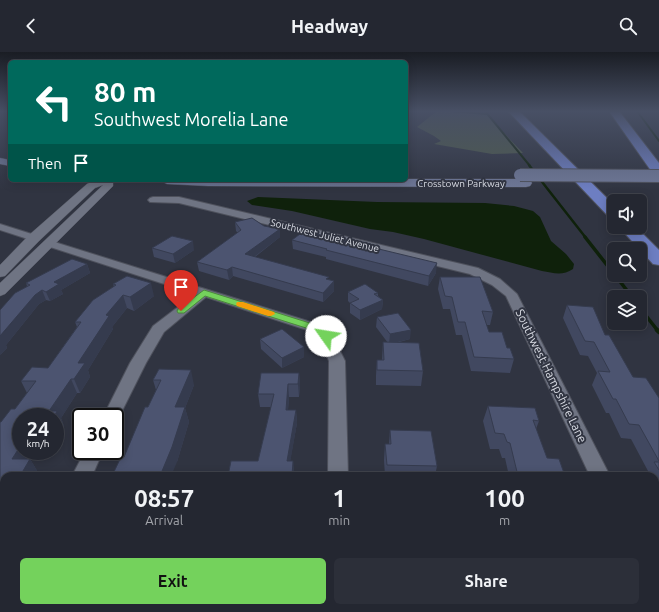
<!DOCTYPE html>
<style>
:root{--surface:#242731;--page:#2c2f39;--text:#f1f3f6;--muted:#a3a5ab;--line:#41444d;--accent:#74d25c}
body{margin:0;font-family:Ubuntu,sans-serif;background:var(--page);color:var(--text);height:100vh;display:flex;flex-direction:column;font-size:15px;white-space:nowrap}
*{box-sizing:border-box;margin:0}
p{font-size:13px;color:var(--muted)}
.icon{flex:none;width:22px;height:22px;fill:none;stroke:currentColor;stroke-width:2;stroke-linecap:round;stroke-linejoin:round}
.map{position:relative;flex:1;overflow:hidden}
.side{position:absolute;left:0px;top:420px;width:659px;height:140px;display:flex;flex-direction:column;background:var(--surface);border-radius:12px 12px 0 0;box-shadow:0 2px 10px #0003,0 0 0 1px var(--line)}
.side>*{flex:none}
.banner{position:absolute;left:8px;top:8px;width:400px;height:122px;border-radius:6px;box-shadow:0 2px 10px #0003,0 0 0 1px var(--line);background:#00695c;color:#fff;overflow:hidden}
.fabs{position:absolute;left:607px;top:142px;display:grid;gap:8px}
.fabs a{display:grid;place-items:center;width:40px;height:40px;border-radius:6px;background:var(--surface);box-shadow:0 2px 10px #0003,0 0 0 1px var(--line);font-size:20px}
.speed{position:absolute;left:12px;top:356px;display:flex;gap:8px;font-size:20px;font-weight:700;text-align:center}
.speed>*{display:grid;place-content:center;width:52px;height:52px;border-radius:50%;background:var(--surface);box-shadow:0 2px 10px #0003,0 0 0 1px var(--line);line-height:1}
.speed small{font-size:10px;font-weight:400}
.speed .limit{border:2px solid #111;border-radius:6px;background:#fff;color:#111}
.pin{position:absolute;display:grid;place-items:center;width:34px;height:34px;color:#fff;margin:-41px -17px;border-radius:50% 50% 50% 0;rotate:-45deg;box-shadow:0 0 4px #0007}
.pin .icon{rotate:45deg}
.me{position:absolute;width:44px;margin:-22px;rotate:302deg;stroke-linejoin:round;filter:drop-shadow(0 0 3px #0008)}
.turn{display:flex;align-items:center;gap:14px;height:84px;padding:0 20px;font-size:18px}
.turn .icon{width:52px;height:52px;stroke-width:2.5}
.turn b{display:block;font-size:28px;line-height:34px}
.then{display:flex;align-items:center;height:38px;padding:0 20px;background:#0003;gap:8px;font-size:15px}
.eta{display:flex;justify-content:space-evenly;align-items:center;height:68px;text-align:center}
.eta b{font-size:24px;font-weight:700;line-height:28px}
.cta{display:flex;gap:8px;margin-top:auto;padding:8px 20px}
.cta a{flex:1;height:46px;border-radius:6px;background:var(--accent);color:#111;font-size:16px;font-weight:700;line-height:46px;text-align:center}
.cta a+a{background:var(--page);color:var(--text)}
header{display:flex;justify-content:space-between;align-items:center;height:52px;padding:0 20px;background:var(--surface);font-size:18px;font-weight:700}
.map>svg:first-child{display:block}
.green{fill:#4e5b4b}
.water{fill:#0f210b}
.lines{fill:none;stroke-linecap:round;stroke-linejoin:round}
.stream-far3{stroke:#0f210b;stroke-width:2}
.stream-far2{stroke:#0f210b;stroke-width:2.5}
.stream-far1{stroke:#0f210b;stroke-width:3.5}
.stream{stroke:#0f210b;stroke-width:4.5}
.minor-casing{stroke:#4e515c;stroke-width:2}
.tertiary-casing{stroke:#4e515c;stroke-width:1}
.secondary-casing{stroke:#4e515c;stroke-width:1}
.motorway-casing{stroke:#4e515c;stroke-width:2}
.minor{fill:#6f7483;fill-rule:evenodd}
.tertiary{fill:#6f7483;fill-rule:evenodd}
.secondary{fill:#6e7796;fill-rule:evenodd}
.motorway{fill:#6d7ec2;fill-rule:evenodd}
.secondary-bridge-casing{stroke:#4e515c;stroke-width:14;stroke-linecap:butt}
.secondary-bridge{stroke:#6e7796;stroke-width:12}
.wall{fill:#414860}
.shaded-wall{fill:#353b4e}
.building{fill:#4c5470;stroke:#353b4e}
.route{fill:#74d25c;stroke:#4b883c}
.slow{fill:#f59e0b}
.labels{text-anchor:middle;stroke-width:4;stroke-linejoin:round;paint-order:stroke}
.far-street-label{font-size:10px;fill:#d8dbe3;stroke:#303441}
.street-label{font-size:12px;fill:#d8dbe3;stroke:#303441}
</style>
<header><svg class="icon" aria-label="back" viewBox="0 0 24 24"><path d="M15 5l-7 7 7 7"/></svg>Headway<svg class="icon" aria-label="search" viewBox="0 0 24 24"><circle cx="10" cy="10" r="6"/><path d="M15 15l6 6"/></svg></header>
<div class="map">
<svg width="659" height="560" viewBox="0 0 659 560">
<rect width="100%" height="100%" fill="#303441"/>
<polygon class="green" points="437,59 483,59 523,101 492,102 434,92 441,89 434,84 417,75"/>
<path class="water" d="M 258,145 L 377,150 L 485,151 L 514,154 L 533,159 L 540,165 L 551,189 L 566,202 L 574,212 L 573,217 C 563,224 553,221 542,219 L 424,187 L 393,180 L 370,177 L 292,159 L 252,153 L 247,149 Z"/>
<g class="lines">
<g class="stream-far3">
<polyline points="450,59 487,62"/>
<polyline points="485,59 530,114"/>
<polyline points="637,59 659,89"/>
</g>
<g class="stream-far2">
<polyline points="529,113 535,121"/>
<polyline points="539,126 586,186"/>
</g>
<g class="stream-far1">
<polyline points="585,185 614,222"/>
<polyline points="615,223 632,245"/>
<polyline points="640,256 658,279"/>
</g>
<polyline class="stream" points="657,278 659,280"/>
<g class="minor-casing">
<g id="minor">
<polygon points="153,145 179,145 478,216 500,227 517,242 610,424 590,424 506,244 492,233 470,222 179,151 150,150 148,148 150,146"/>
<polygon points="0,172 38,184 39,186 34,189 0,178"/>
<polygon points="48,188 314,271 331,281 345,309 348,424 328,424 329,309 320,286 304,277 206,245 164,280 146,311 117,369 115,370 115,365 103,365 130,311 153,274 195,242 44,193 43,191"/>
<polygon points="85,399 103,399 92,424 72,424"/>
<polygon points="655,524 659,526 659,556 655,554"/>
<polygon points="8,556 32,556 30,560 6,560"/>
<rect x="327" y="556" width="24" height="4"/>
</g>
</g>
<g class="tertiary-casing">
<polygon id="tertiary" points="95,128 113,128 113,134 5,242 0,244 0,231 103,133 95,136 39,189 5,224 0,225 0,213 29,183 87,132"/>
</g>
<g class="secondary-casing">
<g id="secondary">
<polygon points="0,106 10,108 10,114 0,112"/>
<polygon points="406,127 526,127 530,128 532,131 530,134 526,135 208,134 167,132 163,130 161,128"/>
</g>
</g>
<g class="motorway-casing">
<g id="motorway">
<polygon points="508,59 519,59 614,153 614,167 609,165"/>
<polygon points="609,59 619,59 659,111 659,124 654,123"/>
<polygon points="619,175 636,175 659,198 659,213 653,212"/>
</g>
</g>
<use href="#minor" class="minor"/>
<use href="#tertiary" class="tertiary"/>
<use href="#secondary" class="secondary"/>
<use href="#motorway" class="motorway"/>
<g class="secondary-bridge-casing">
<polyline id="secondary-bridge" points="520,123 659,124"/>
</g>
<use href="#secondary-bridge" class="secondary-bridge"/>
</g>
<g class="wall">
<polygon points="235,170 264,174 280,177 280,185 255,205 334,229 334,239 323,250 233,224 229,228 199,219 197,210 238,181 236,179"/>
<polygon points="292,188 436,221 428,234 326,207 326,205 293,197"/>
<polygon points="152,196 194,198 175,211 154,205"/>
<polygon points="87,212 90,221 61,238 63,242 50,249 46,248 39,252 6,293 7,296 0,303 27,234 26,231"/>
<polygon points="440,225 493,260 490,273 486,273 489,280 507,296 514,307 510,321 471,319 462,283 456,283 450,257 443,257 438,237"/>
<polygon points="113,232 154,244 134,259 127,256 112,275 113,277 88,318 90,325 80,341 77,341 61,366 64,374 55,388 55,365 21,365 30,407 39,422 38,424 4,424 4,457 0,464 0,370 1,370 15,357 27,341 21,329 48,316 77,275 75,270 114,235"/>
<polygon points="348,240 378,241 378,244 383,248 382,257 360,268 350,261 350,251 348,249"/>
<polygon points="567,253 605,283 633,325 659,346 659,448 655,441 655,424 645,424 648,419 631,387 621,386 609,361 606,361 592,333 597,321 588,304 580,303 563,266"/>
<polygon points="377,265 410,287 396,291 423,319 421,334 376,333 376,323 377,308 382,308 383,290 388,291 376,275"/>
<polygon points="260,287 304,305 282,316 261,297"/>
<polygon points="159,317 194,333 185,356 189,370 177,410 148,355 156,338 153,328"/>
<polygon points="299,321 300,333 299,345 289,345 288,358 296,358 297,371 290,409 293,409 294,424 228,424 258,409 271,355 260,355 258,342"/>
<polygon points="488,354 539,369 536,377 547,406 565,424 509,424 505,406 502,406 499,397 490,397 483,369"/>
<polygon points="390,378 437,414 435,424 385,424 384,408 385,392 389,392"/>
<polygon points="392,556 481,556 482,560 391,560"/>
</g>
<g class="shaded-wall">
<polygon points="280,177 280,185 246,211 245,202"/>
<polygon points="193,189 194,198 175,211 173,202"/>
<polygon points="437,211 436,221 428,234 429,224"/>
<polygon points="87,212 90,221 61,238 63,242 50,249 46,240 54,230"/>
<polygon points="232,215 233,224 229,228 227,218"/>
<polygon points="334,229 334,239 323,250 323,241"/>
<polygon points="151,231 154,244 134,259 130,245"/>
<polygon points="42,238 46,248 39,252 6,293 7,296 0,303 0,284 35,243"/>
<polygon points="123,243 127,256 112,275 113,277 88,318 90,325 80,341 74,327 78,311 106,263"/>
<polygon points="383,248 382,257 360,268 360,258"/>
<polygon points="411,278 410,287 389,292 390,282"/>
<polygon points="304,295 304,305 282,316 282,306"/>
<polygon points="191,318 194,333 185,356 189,370 177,410 171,424 160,424 175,355"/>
<polygon points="299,321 300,333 299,345 298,332"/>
<polygon points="71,327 77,341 61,366 64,374 55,388 55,365 52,365 49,359"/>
<polygon points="288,332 289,345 287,371 286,358"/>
<polygon points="296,358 297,371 288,423 287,409"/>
<polygon points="21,393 21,399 35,399 21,421 12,407"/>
<polygon points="30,407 39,422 38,424 20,424"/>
<polygon points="293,409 294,424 292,424"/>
<polygon points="4,428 4,457 0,464 0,434"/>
<polygon points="137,556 139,556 141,560 136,560"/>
</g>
<g class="building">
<polygon points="252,166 264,174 280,177 245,202 329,225 326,227 334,229 323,241 232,215 227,218 197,210 241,178 235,170"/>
<polygon points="304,179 437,211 429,224 326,198 327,197 292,188"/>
<polygon points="172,184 193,189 173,202 152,196"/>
<polygon points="72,207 87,212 54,230 59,232 46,240 42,238 35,243 0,284 0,258 15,241 30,233 26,231"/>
<polygon points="127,224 151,231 130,245 123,243 106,263 109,264 78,311 85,311 74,327 71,327 49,359 57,359 54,365 21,365 21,393 12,407 30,407 20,424 4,424 4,428 0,434 0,370 1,370 11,357 15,357 36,329 21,329 32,315 48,316 81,270 75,270 93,248 116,233 113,232"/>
<polygon points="440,225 480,225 493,260 482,259 489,280 502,280 507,296 510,296 514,307 474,305 465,270 458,270 452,245 445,244"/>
<polygon points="365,232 378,241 374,242 383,248 360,258 350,251 359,247 348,240"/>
<polygon points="567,253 593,255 605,283 609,283 633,325 646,326 659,346 659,409 639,373 629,372 616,347 613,347 598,319 610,320 594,290 585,289"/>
<polygon points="398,261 411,278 390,282 377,265"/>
<polygon points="282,277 304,295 282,306 260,287"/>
<polygon points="383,290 419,291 423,319 377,318 377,308 384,308"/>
<polygon points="159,317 191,318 175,355 185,355 172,395 160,424 112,424 121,405 124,405 145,355 148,355 161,328 153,328"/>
<polygon points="261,321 299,321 298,332 288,332 286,358 296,358 287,409 293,409 292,424 228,424 231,409 258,409 274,342 258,342"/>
<polygon points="488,354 535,356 539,369 533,368 547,406 559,407 565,424 518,424 510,391 507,390 504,382 495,381"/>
<polygon points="390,378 431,379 437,414 387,413 385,392 391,392"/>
<polygon points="654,410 659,410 659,418"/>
<polygon points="79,556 137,556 136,560 77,560"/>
<polygon points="239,556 284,556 283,560 238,560"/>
<polygon points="394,556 481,556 482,560 394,560"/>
</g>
<linearGradient id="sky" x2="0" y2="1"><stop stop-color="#1a1d24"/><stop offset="0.43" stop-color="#485065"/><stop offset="1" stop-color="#485065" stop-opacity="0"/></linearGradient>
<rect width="659" height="138" fill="url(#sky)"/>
<polygon class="route" points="204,238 313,272 330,284 329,287 323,287 306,276 205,244 184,261 178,261 177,259 178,257"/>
<polygon class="slow" points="237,250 243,250 274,260 275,262 271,264 268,264 237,254 236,252"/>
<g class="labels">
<g class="far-street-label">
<text x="461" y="135">Crosstown Parkway</text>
<text transform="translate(325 183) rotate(14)" y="4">Southwest Juliet Avenue</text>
</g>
<g class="street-label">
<text transform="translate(551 324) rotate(64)" y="4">Southwest Hampshire Lane</text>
</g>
</g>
</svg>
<div class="fabs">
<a><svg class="icon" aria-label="sound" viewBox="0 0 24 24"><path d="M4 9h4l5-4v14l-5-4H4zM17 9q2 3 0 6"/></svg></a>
<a><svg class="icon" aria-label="search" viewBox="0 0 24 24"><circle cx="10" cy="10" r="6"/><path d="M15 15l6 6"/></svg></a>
<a><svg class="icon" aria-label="layers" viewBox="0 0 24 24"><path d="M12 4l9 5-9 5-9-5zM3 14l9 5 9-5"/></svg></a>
</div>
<div class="speed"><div>24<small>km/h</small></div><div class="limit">30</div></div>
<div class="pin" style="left:181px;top:259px;background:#d93025"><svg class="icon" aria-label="arrive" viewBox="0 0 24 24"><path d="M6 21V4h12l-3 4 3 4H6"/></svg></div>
<svg class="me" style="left:326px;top:284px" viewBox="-20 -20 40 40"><circle r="19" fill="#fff"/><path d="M0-13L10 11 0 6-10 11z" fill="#74d25c"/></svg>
<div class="banner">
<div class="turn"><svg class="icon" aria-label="left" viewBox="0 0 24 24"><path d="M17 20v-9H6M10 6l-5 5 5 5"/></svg><div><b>80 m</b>Southwest Morelia Lane</div></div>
<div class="then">Then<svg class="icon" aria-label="arrive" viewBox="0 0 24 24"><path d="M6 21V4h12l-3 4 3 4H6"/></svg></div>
</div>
<section class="side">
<div class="eta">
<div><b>08:57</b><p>Arrival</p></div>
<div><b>1</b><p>min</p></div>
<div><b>100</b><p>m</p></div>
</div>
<div class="cta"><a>Exit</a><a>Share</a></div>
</section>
</div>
